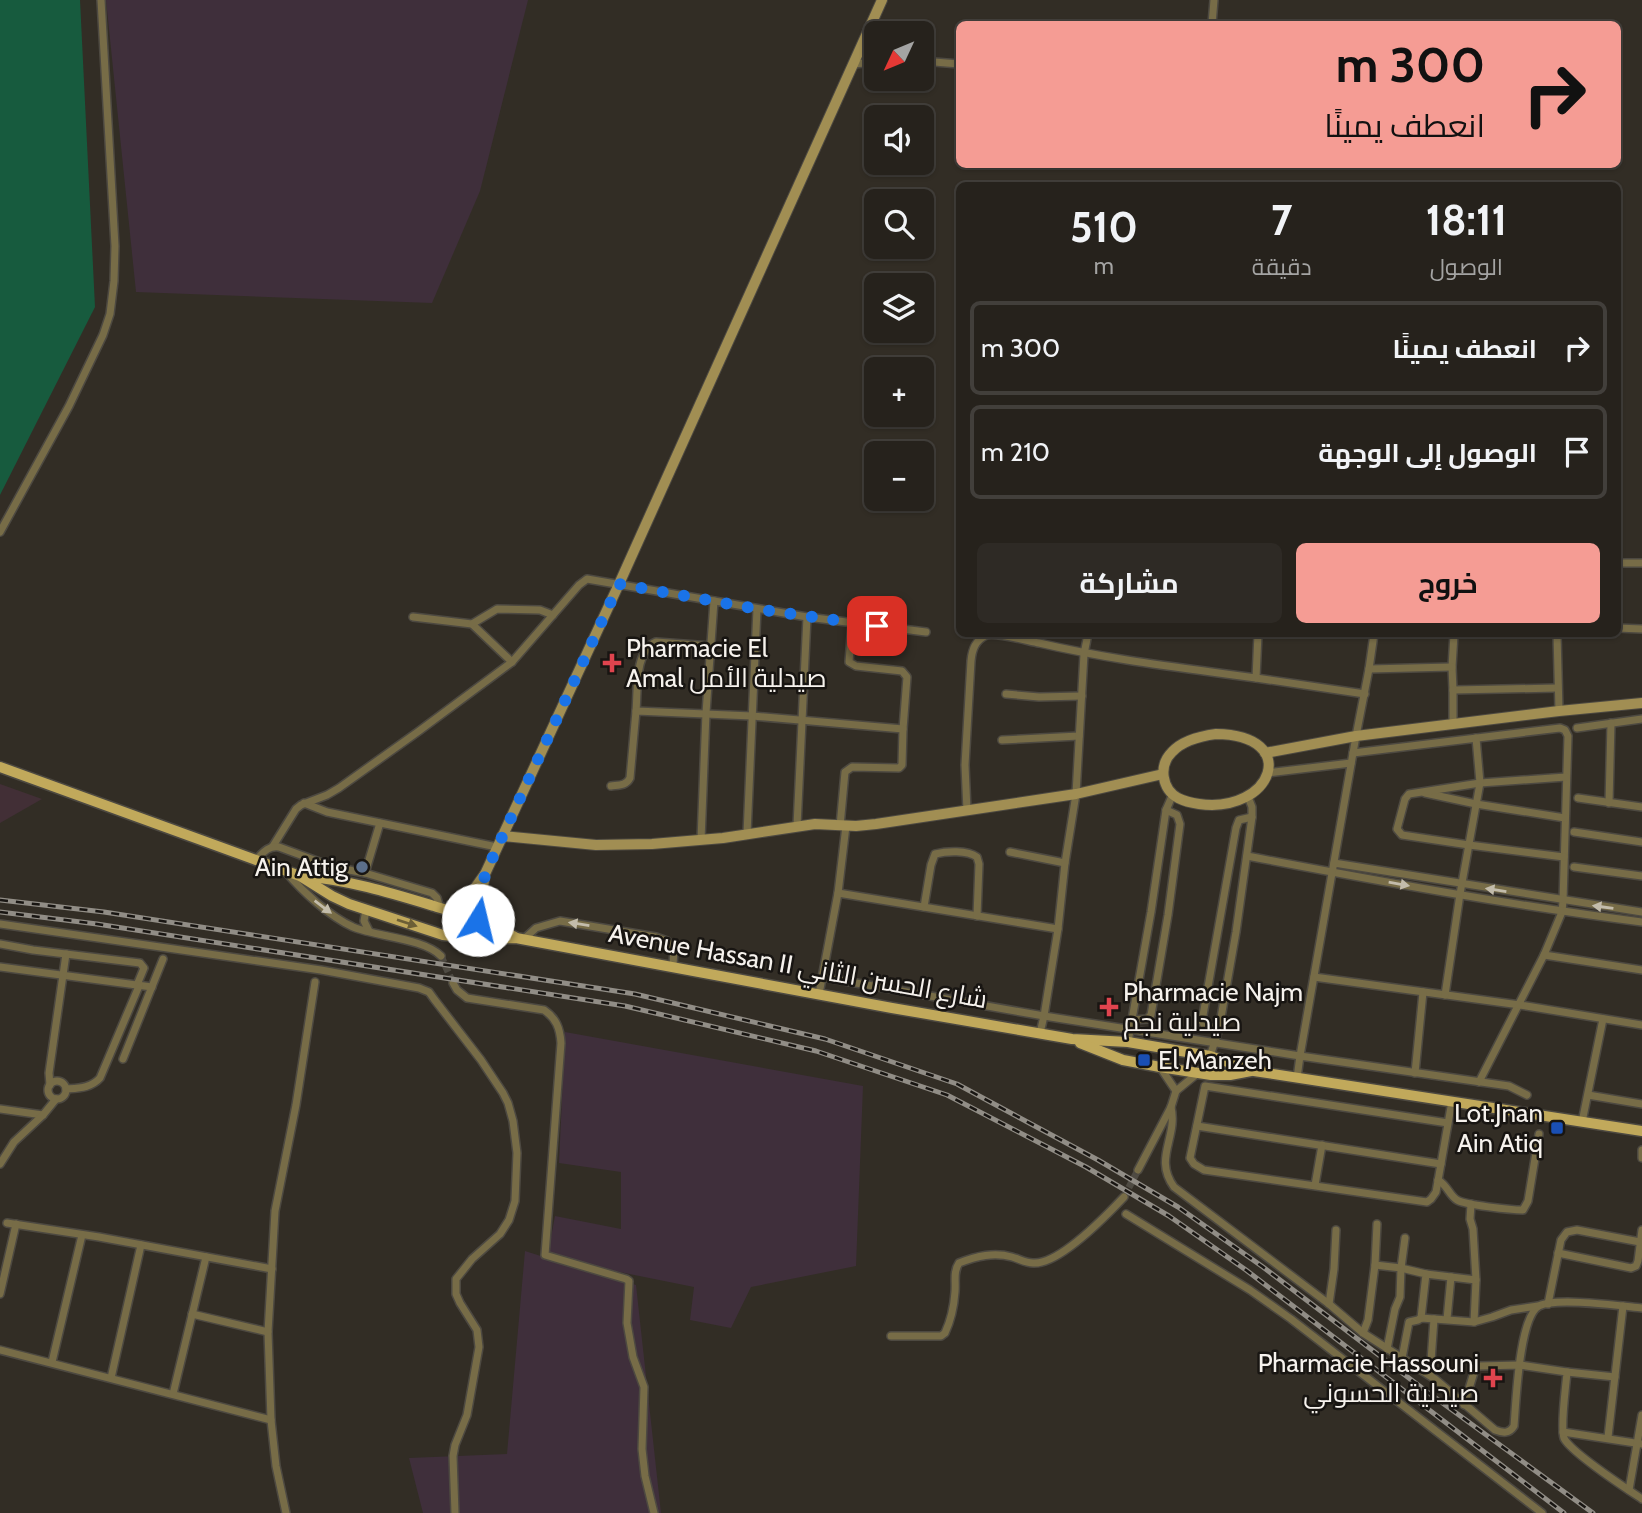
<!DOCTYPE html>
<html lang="ar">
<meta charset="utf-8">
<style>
:root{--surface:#26221c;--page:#2e2a25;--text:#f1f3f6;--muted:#a4a4a3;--line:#423f3b;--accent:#f59c94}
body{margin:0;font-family:Cabin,Cairo,sans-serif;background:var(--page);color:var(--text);direction:rtl;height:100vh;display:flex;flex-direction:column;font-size:26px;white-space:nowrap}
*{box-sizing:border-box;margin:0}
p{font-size:23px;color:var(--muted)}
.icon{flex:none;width:38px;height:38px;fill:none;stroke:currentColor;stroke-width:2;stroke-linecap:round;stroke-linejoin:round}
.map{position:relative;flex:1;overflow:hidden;direction:ltr}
.sheet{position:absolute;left:956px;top:182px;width:665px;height:455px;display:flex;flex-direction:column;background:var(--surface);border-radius:10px;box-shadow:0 2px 5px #0004,0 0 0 2px var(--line);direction:rtl}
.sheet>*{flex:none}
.top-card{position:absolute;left:956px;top:21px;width:665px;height:147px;border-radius:10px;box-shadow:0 2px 5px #0004,0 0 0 2px var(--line);direction:rtl;background:#f59c94;color:#111;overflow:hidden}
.needle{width:46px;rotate:226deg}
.tools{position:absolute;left:864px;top:21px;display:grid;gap:14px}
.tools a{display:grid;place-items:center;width:70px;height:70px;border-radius:10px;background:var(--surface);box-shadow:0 2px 5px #0004,0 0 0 2px var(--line);font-size:35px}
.pin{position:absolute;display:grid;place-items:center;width:60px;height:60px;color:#fff;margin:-30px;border-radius:14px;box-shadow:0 4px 10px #0006}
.me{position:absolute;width:77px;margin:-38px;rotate:9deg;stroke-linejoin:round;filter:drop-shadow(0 0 5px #0008)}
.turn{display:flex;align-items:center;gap:24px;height:147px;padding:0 21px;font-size:32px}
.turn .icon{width:91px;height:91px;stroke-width:2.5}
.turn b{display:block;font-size:49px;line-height:60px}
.eta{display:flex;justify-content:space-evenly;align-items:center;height:119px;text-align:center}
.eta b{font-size:42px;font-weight:700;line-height:49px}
.cta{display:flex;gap:14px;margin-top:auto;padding:14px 21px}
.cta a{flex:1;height:80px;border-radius:10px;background:var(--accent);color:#111;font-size:28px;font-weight:700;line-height:80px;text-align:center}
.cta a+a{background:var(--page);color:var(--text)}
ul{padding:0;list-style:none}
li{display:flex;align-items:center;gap:21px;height:94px;margin:0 14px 10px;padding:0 7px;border:4px solid var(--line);border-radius:10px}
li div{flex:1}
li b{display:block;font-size:26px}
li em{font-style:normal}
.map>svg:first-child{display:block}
.commercial{fill:#422f36}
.industrial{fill:#3f2f3b}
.green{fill:#175b3e}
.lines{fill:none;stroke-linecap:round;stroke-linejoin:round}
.street-tunnel{stroke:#4f4b43;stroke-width:7;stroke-dasharray:7 3.5;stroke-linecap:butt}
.street-casing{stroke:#4d4941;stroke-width:10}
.secondary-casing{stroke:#4d4941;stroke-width:12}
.primary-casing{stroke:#4d4941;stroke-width:13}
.street{stroke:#776c47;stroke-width:7}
.secondary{stroke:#a18e53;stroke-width:10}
.primary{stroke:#c1a95b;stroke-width:10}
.rail-casing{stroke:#918d86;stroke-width:5}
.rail{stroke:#181512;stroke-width:2.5;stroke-dasharray:8;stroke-linecap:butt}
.oneway{fill:#c3bcab}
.oneway2{fill:#6c5f36}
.route{stroke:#1a73e8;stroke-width:12;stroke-dasharray:0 21.6}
.health-dot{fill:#e0444e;stroke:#181512;stroke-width:2.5}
.service-dot{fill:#5c6f8a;stroke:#181512;stroke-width:2.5}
.transit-dot{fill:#1a4fb4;stroke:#181512;stroke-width:2.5}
.labels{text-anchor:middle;stroke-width:5;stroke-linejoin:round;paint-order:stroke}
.poi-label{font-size:26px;fill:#f6f2ed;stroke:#181512;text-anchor:start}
.street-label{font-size:26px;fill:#f6f2ed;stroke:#181512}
</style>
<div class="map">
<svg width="1642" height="1513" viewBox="0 0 1642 1513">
<rect width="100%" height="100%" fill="#322d25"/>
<polygon class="commercial" points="0,784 42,799 0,823"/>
<g class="industrial">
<polygon points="106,0 528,0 480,191 432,303 136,292"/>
<polygon points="565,1032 863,1086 856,1266 751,1287 731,1328 690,1320 694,1287 550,1258 636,1285 661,1513 423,1513 409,1458 507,1454 525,1251 547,1258 555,1216 621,1229 621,1172 559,1163"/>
</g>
<polygon class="green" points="0,0 80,0 95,307 0,495"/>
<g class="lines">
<g class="street-tunnel">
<polyline points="441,956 453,983"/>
<polyline points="1124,1197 1138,1170"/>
</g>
<g class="street-casing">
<g id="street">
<polyline points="1212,24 1214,0"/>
<polyline points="922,61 959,64"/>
<polyline points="853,64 877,62"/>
<polyline points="0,532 69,406 103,335 110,314 114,281 115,246 101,0"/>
<polyline points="1617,563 1642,563"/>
<polyline points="413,617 472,624 512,662"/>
<polyline points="472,624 497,609 540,610 553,615"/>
<polyline points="852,624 849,662 856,666 902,671 907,677 903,729"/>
<polyline points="1617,628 1642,629"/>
<polyline points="1258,634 1256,678 1365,694"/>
<polyline points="1454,634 1452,667 1453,690 1557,688"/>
<polyline points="1557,634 1559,711"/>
<polyline points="1369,669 1452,667"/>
<polyline points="1453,690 1453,723"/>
<polyline points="1006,694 1039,697 1082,696"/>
<path d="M 636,711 C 638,690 634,651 656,642 L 711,646"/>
<polyline points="1577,728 1642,719"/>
<polyline points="1002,740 1079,736"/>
<polyline points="1353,753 1560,728 1565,730 1568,736 1563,901 1562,912 1544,955 1479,1082"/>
<polyline points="1267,773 1351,763"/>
<path d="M 611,786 C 619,785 626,786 630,778 L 636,711 L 752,716 L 903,729 L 902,765 L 899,768 L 852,767 L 845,772 L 840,826"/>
<polyline points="1425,793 1476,804 1565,818"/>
<polyline points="1578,798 1642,807"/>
<polyline points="304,803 327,812 497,847"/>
<polyline points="1609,803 1611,723"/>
<path d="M 967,811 L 965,765 L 971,661 C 972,650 975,640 987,635 C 996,632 1028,641 1039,643 C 1111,660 1184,668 1256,678"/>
<polyline points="797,826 807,617"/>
<polyline points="1574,832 1642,842"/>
<polyline points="747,834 757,609"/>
<polyline points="701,840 706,713 714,601"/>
<polyline points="273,846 296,809 301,805 327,795 339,788 419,731 512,662 579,585 587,579 807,617 926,632"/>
<polyline points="1010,852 1065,863"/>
<path d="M 1247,856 C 1378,881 1509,905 1642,922"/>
<polyline points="1564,857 1469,845 1402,835 1397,829 1405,799 1409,794 1480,783 1566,777"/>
<path d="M 255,861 C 262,854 268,845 279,847 L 333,867 L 365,873 L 432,893 L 437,898 L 440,908"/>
<polyline points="1334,863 1642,912"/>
<polyline points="1574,867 1642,876"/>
<path d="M 286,872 C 303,892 329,916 353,927 C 377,937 423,938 441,956"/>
<polyline points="365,873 380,823"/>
<polyline points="838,893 1058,929"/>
<path d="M 924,907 L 931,865 L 935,854 C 947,851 967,850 977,857 L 979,864 L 977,916"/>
<polyline points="366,910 364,921 369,931"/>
<polyline points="0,924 321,970 419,988 429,992 434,999 481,1060 503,1093 508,1103 513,1121 517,1153 515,1201 509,1220 500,1234 472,1259 456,1279 456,1294 460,1303 477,1330 479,1347 467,1415 455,1445 453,1456 455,1513"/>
<polyline points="524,939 536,928 560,921 656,937 667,941 674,948 673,966"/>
<polyline points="0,944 33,950 140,963 144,968 137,985"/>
<polyline points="1544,955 1642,970"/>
<polyline points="0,967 152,987"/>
<polyline points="822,977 1044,1016 1300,1056 1356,736 1369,669 1374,634"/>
<polyline points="1314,977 1520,1005 1642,1025"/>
<path d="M 453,983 L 457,990 L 467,998 L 544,1010 C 556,1018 560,1028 561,1043 L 545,1255 L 626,1279 L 629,1281 L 627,1323 L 633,1357 L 644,1387 L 642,1449 L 645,1476 L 654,1513"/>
<polyline points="819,994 838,893 846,826"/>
<polyline points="1445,995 1460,894 1480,783 1476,738"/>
<polyline points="1132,1020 1147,1019 1151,1015 1168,915 1180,824 1177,815 1166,810"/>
<polyline points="1219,1029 1205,1027 1202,1021 1236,828 1239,820 1252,817"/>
<polyline points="1040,1033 1044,1016 1058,929 1065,863 1076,794 1084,654 1088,634"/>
<polyline points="1128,1042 1151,912 1166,810 1173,794"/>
<polyline points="1210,1056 1219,1029 1236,932 1252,817 1252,807 1248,797"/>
<polyline points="123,1059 163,959"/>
<polyline points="1415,1073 1423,992"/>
<polyline points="1297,1078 1300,1056 1509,1086 1527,1095"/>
<circle cx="57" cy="1090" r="9"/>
<polyline points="50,1085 49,1073 66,954"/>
<path d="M 66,1089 C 79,1088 91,1088 100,1078 L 139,986"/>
<polyline points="1176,1091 1198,1073"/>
<polyline points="1588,1095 1642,1104"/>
<path d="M 1171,1107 C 1178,1138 1153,1158 1174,1187 L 1329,1304 L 1363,1333 L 1435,1379 L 1495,1430 C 1503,1433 1509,1434 1514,1426 C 1516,1403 1519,1317 1539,1306 C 1556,1297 1621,1306 1642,1308"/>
<polyline points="0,1109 43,1115"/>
<polyline points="1582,1122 1603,1019"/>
<polyline points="1448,1123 1205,1086 1190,1158 1194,1164 1204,1170 1427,1202 1431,1199 1436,1192 1452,1101"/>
<polyline points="1197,1126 1441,1164"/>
<polyline points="1642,1150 1642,1158"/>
<polyline points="0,1164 14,1142 43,1115 56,1099"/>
<polyline points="1138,1170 1171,1107 1176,1091 1160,1067"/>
<path d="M 1438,1180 C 1448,1186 1449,1195 1457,1200 C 1465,1205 1511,1210 1523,1210 L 1528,1201 L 1539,1134"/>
<polyline points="1315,1185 1322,1145"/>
<polyline points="1471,1204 1470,1219 1473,1229 1476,1280 1474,1322"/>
<polyline points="1126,1214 1250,1290 1291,1319 1542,1513"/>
<polyline points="7,1223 99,1237 272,1269"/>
<polyline points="1405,1238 1401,1268 1426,1274 1421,1318"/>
<polyline points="1558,1253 1631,1268 1636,1266 1638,1261 1642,1230"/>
<polyline points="1375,1265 1401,1268 1400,1297 1395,1309 1387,1349"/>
<polyline points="1426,1274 1476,1280"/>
<polyline points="0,1294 16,1224"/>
<polyline points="1329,1304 1334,1269 1336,1230"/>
<polyline points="1548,1304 1561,1240 1567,1232 1577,1230 1640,1242"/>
<polyline points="192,1314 268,1332"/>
<polyline points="1447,1319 1451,1277"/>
<polyline points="1363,1333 1368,1320 1375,1265 1377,1224"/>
<path d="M 891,1336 L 941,1336 L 945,1333 C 951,1320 954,1306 955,1292 C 956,1281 953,1272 959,1263 C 977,1256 994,1252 1012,1257 C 1019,1259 1026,1263 1033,1263 C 1059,1265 1107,1215 1124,1197"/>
<polyline points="0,1350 271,1420"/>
<polyline points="1402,1358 1409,1322 1418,1320 1421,1318 1474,1322 1492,1317 1511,1310 1538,1306"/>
<polyline points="52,1362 82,1235"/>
<polyline points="1567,1372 1615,1377"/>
<polyline points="1430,1375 1434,1319"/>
<polyline points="111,1378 141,1245"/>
<polyline points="173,1394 206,1257"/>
<path d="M 1464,1405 L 1475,1369 L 1479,1366 L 1520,1365 L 1567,1372 C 1566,1386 1560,1427 1564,1438 C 1570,1452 1627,1489 1642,1499"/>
<polyline points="1563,1432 1642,1444"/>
<polyline points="1608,1437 1623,1306"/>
<polyline points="1629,1490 1642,1415"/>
<polyline points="286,1513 276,1466 271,1420 268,1332 275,1211 296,1105 315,982"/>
</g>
</g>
<g class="secondary-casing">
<g id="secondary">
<path d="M 1216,734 C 1302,735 1273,814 1199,804 C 1192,803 1184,801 1178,798 C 1162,789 1158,766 1172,752 C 1183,740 1201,736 1216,734 Z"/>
<polyline points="1265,753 1356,736 1559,711 1642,703"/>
<polyline points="502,836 596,845 652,844 723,838 815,824 856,826 876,824 1076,794 1163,774"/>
<polyline points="457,913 485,874 619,584 882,0"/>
<polyline points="478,920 485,874"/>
</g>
</g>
<g class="primary-casing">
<g id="primary">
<polyline points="0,767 300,876 332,896 349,904 443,935 477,939 516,938 892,1008 1072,1039 1128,1042 1210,1056 1254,1071 1642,1131"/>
<path d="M 303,876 C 349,880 391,893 434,906 C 462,915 490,922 515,937"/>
<polyline points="1080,1043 1123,1060 1160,1067 1211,1075 1230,1075 1251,1071"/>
</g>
</g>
<use href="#street" class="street"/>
<use href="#secondary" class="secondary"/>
<use href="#primary" class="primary"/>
<g class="rail-casing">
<g id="rail">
<polyline points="0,900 104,912 635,994 825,1039 957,1084 1098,1160 1178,1207 1263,1267 1422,1388 1593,1513"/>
<polyline points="0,912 97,924 625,1006 816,1051 947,1095 1086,1167 1169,1216 1246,1270 1564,1513"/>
</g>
</g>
<use href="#rail" class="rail"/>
</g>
<defs><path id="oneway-solid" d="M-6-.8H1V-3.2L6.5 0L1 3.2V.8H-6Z" transform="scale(1.75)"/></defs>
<g class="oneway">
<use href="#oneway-solid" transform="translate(1399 884) rotate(10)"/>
<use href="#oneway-solid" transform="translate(1496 890) rotate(-171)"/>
<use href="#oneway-solid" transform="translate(323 907) rotate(37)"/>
<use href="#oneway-solid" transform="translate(1603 907) rotate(-172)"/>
<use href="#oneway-solid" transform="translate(579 924) rotate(-171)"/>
</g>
<use class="oneway2" href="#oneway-solid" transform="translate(407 923) rotate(18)"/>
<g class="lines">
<polyline class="route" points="478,920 485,874 619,584 757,609 877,626"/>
</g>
<g class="health-dot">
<path d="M608.5 652.5h7v7h7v7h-7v7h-7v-7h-7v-7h7z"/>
<path d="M1105.5 996.5h7v7h7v7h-7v7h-7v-7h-7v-7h7z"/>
<path d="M1489.5 1367.5h7v7h7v7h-7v7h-7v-7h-7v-7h7z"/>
</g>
<circle class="service-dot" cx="362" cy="867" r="7"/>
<g class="transit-dot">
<rect x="1137" y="1053" width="14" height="14" rx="3.5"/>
<rect x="1550" y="1121" width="14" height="14" rx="3.5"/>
</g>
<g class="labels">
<g class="poi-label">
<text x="626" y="657">Pharmacie El<tspan x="626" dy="30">Amal صيدلية الأمل</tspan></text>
<text x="348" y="876" text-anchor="end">Ain Attig</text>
<text x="1123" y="1001">Pharmacie Najm<tspan x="1123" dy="30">صيدلية نجم</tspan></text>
<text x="1158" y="1069">El Manzeh</text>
<text x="1543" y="1122" text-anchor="end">Lot.Jnan<tspan x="1543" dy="30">Ain Atiq</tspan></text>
<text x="1479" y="1372" text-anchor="end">Pharmacie Hassouni<tspan x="1479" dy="30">صيدلية الحسوني</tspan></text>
</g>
<g class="street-label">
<text transform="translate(798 966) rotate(10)" y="9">Avenue Hassan II شارع الحسن الثاني</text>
</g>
</g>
</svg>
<div class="tools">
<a><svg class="needle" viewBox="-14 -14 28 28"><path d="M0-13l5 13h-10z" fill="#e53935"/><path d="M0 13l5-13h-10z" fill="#a4a4a3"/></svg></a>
<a><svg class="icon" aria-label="sound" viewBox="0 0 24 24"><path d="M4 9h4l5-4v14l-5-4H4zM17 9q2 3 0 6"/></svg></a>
<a><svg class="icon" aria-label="search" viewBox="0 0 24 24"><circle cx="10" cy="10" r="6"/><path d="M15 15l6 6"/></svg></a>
<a><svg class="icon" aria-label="layers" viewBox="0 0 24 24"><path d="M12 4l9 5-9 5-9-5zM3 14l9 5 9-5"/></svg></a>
<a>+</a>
<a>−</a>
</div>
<div class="pin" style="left:877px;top:626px;background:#d93025"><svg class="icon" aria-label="arrive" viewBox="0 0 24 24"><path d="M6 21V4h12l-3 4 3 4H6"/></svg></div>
<svg class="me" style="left:478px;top:920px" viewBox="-20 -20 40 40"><circle r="19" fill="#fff"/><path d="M0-13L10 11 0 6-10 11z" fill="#1a73e8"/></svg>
<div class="top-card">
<div class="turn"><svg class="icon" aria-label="right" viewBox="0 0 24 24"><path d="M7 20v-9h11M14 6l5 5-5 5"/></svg><div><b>300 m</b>انعطف يمينًا</div></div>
</div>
<section class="sheet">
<div class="eta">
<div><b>18:11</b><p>الوصول</p></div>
<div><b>7</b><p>دقيقة</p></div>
<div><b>510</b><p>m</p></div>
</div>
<ul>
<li><svg class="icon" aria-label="right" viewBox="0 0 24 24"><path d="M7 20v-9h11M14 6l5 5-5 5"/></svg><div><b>انعطف يمينًا</b></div><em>300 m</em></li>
<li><svg class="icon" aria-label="arrive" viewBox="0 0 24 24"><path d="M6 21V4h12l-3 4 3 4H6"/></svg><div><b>الوصول إلى الوجهة</b></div><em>210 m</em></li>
</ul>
<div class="cta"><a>خروج</a><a>مشاركة</a></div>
</section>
</div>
